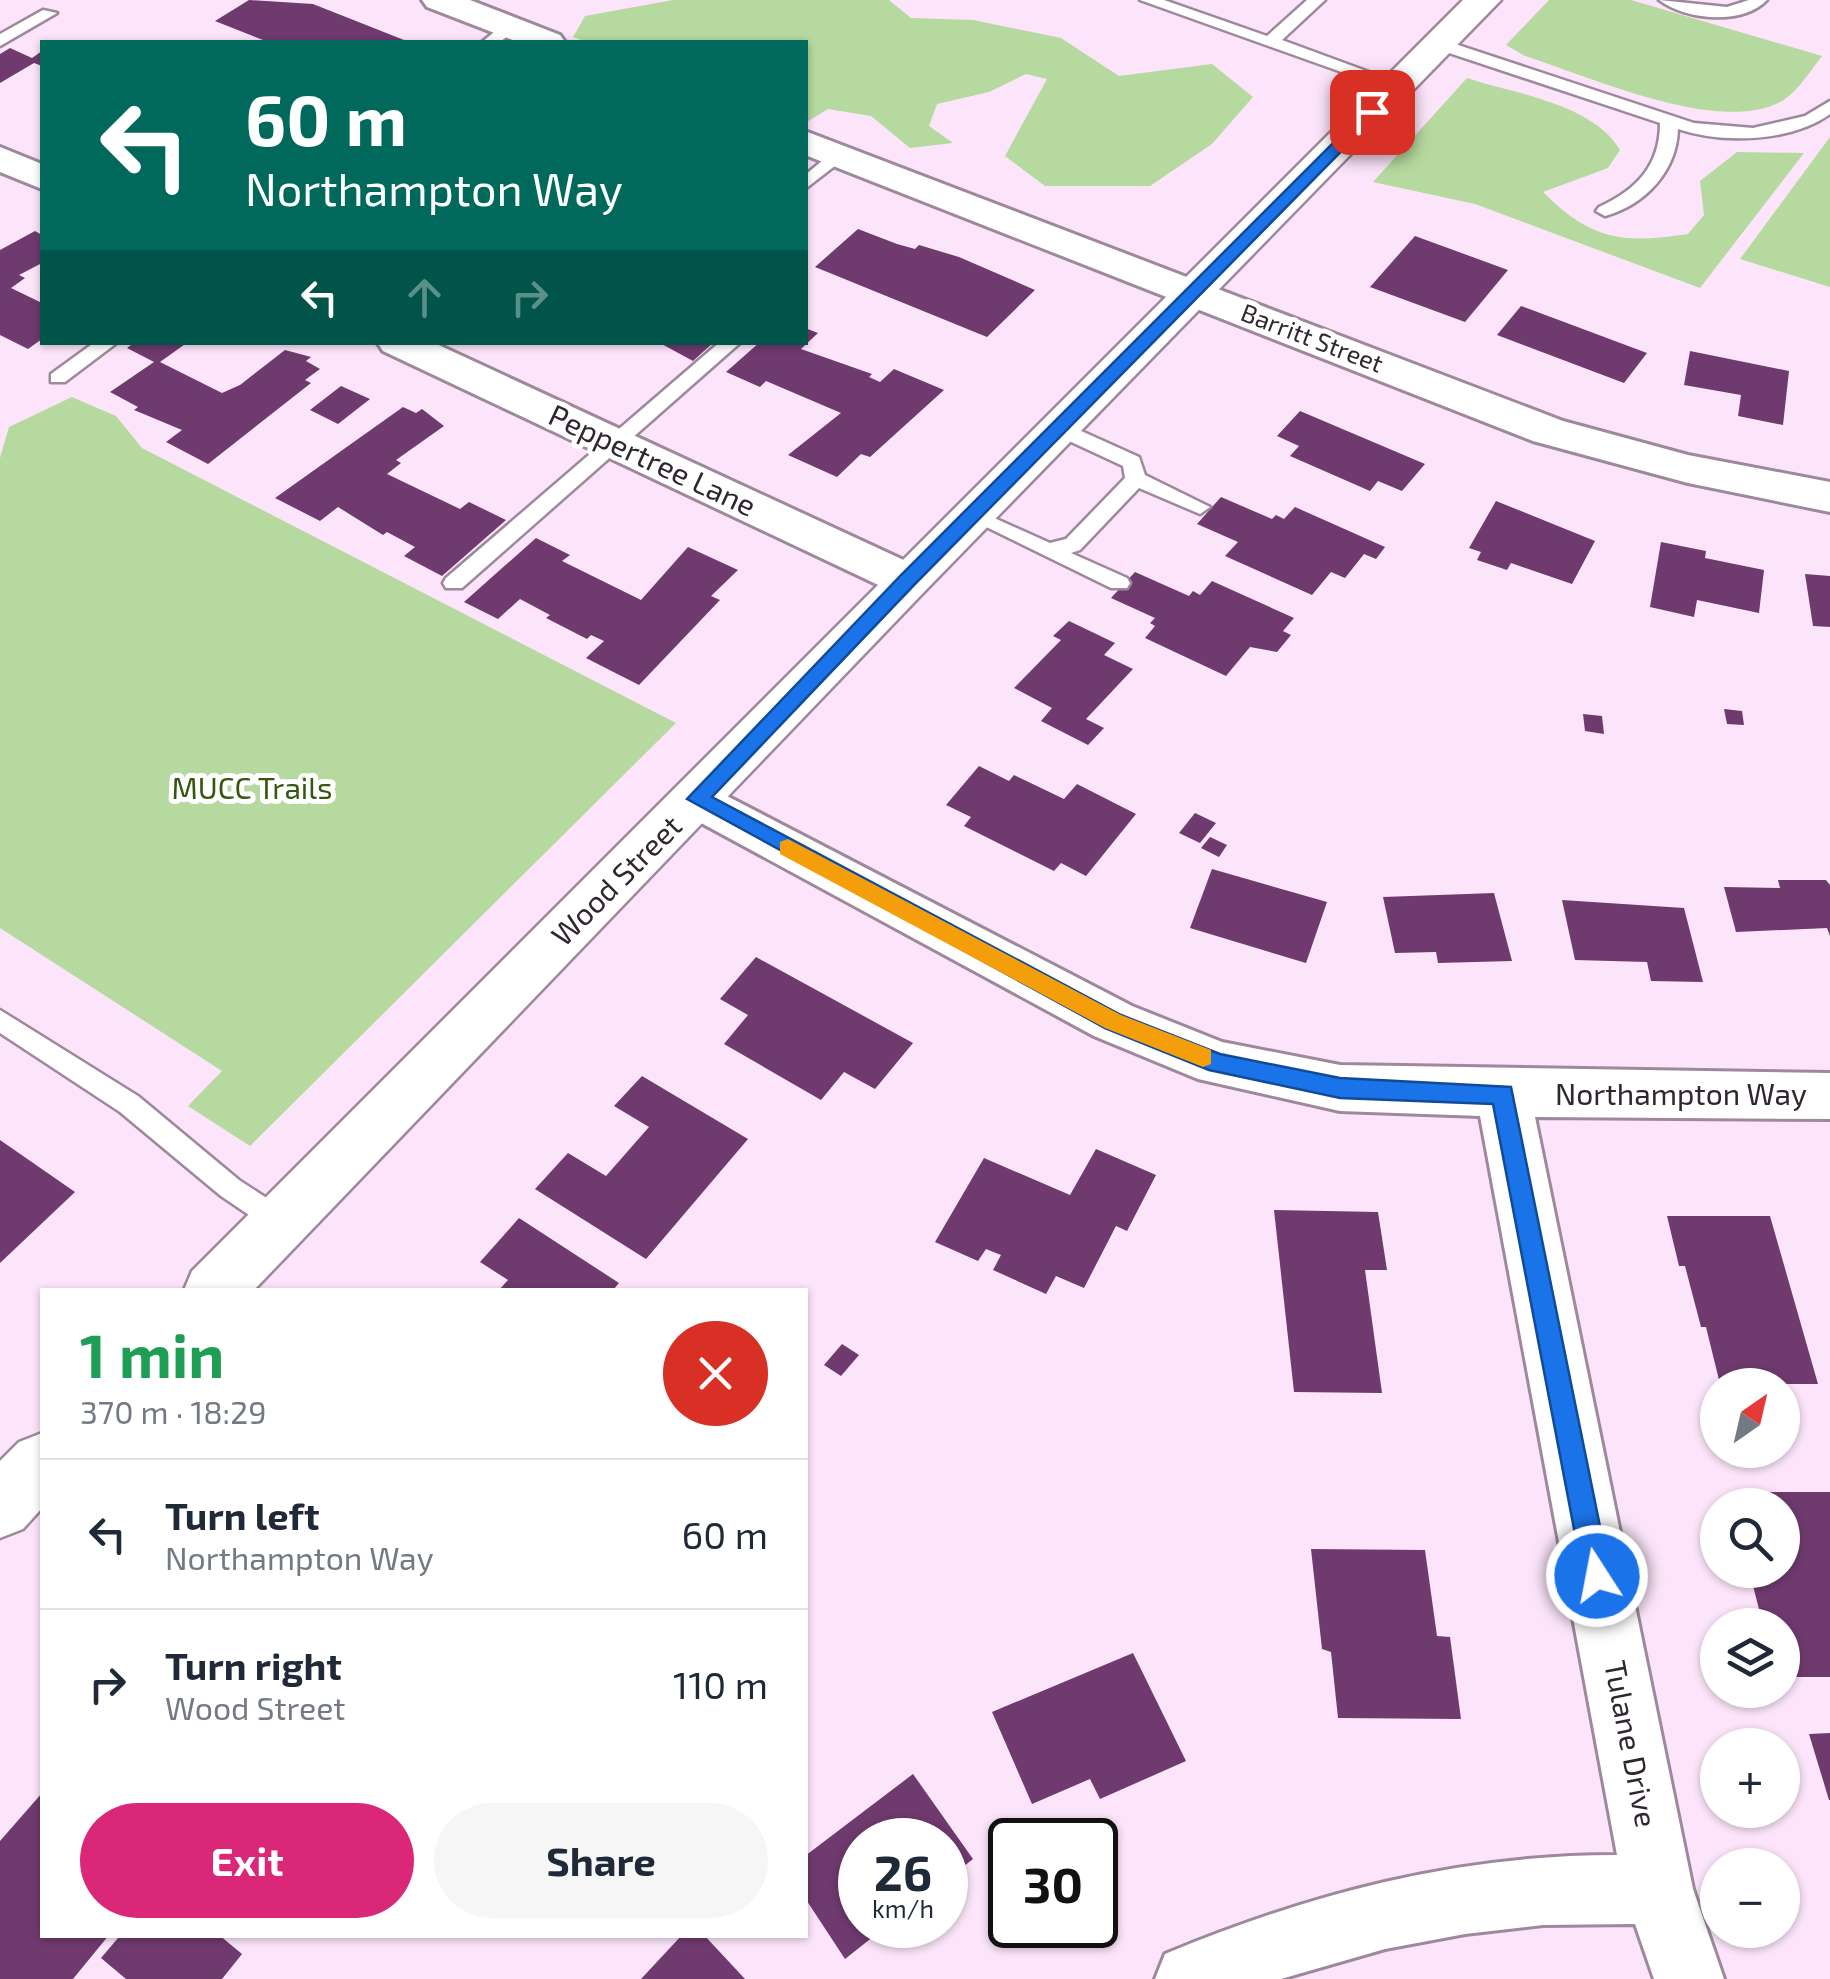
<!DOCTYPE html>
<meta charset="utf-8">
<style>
:root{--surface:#fff;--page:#f6f6f7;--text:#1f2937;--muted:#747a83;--line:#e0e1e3;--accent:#db2777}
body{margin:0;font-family:"Exo 2",sans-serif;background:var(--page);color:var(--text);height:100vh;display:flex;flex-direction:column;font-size:38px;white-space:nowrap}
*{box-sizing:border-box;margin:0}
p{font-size:32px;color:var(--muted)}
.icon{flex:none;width:55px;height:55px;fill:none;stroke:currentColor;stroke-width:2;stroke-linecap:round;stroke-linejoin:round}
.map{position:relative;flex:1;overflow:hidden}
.details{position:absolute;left:40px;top:1288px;width:768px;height:650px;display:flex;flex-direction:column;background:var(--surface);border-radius:0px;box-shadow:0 2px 8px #0004}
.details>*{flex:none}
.banner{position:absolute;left:40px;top:40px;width:768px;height:305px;border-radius:0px;box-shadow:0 2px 8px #0004;background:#00695c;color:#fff;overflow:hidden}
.needle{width:65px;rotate:34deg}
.buttons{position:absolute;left:1700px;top:1368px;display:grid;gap:20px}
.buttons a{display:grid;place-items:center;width:100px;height:100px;border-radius:50%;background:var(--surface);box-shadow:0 2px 8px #0004;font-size:50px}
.speed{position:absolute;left:838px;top:1818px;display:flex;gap:20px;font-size:50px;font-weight:700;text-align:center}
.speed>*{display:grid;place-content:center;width:130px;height:130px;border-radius:50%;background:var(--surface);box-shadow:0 2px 8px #0004;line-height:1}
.speed small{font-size:25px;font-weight:400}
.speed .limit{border:5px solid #111;border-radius:15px;background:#fff;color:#111}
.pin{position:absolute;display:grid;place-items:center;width:85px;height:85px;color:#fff;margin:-42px;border-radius:20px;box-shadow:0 5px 15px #0006}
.me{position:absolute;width:110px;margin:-55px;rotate:349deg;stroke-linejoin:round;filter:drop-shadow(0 0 8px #0008)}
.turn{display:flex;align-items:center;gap:35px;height:210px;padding:0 40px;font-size:45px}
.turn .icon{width:130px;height:130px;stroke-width:2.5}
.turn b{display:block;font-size:70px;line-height:85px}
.lanes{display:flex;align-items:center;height:95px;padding:0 40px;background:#0003;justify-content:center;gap:50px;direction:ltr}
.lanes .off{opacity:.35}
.round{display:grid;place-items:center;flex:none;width:105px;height:105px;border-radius:52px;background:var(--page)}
.headline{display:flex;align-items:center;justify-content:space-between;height:170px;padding:0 40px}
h1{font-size:60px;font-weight:700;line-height:75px;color:#1e9e55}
.primary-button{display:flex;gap:20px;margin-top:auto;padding:20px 40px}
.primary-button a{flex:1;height:115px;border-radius:60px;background:var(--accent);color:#fff;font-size:40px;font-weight:700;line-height:115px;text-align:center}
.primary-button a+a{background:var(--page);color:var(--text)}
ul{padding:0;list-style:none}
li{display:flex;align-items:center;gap:30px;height:150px;padding:0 40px;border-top:2px solid var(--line)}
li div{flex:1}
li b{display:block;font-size:38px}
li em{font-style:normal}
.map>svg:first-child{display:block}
.green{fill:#b6d99f}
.building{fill:#6f3a6e}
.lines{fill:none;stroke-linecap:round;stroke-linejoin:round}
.service-casing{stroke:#9d889c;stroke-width:5}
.minor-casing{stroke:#9d889c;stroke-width:6}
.tertiary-casing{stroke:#9d889c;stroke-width:5}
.service{fill:#fff;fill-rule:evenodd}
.minor{fill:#fff;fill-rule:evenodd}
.tertiary{fill:#fff;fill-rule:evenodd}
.route{fill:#1a73e8;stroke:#114b97;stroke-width:2.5}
.slow{fill:#f59e0b}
.labels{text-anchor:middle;stroke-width:10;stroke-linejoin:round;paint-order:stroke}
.far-street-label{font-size:25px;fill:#2f272f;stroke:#fff}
.street-label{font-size:30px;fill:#2f272f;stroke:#fff}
.park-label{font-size:30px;fill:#33580e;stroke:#fff}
</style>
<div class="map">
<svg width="1830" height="1979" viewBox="0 0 1830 1979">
<rect width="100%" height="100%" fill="#fce5fa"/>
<g class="green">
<polygon points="673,0 889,0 911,18 973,20 1061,38 1119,76 1212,64 1253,97 1212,144 1150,186 1045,186 1005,156 1047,79 1026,74 989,92 937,104 929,126 953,143 910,148 871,116 828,109 805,123 805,42 587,42 573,37 585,16"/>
<path d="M 1549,0 L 1631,0 L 1822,56 C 1810,71 1797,93 1780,102 C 1717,135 1589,76 1525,56 L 1506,45 Z"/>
<path d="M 1467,78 C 1516,94 1593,104 1620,150 L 1608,168 L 1543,192 C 1591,240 1622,244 1688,234 L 1704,215 L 1700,181 L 1737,152 L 1804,153 L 1700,288 L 1475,204 L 1373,182 Z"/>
<polygon points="1830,137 1830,287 1740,259"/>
<polygon points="72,397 116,416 142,448 676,723 250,1146 188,1106 222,1071 0,928 0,458 9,427"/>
</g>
<g class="building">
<polygon points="249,0 313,4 404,40 268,42 215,21"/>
<polygon points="10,48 32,58 42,51 42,66 34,63 0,83 0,54"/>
<polygon points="858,229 897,244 915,249 919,245 959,257 1035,290 987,337 815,267"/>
<polygon points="35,231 42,235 42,263 19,275 25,278 11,288 42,303 42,339 28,349 0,335 0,250"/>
<polygon points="1415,236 1508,270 1465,322 1370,287"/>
<polygon points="1521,306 1647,353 1624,383 1497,335"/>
<polygon points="805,328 818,333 801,349 872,374 869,377 880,382 894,369 944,390 870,457 861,454 837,477 788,455 841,413 766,381 760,387 726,372 760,342 805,342"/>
<polygon points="135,342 188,342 160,362 222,393 240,385 285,350 311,357 306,361 320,369 305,380 311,383 208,464 166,442 182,430 134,410 138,407 110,392 154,362 127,348"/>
<polygon points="658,342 714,342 693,361"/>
<polygon points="1690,351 1789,371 1783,425 1738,416 1741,395 1684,385"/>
<polygon points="341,386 370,399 338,424 310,410"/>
<polygon points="403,407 416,413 422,409 444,426 396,460 401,463 387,474 460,509 469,502 506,520 442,576 404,556 415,547 387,532 383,535 338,507 320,521 275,498"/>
<polygon points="1300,411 1425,464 1402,491 1378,481 1370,491 1290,456 1299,446 1277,436"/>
<polygon points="1221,497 1272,519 1276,515 1284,519 1295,507 1385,547 1376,559 1364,554 1345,578 1331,572 1312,595 1225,556 1238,542 1197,524"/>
<polygon points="1496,501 1595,541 1572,584 1511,563 1507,570 1477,560 1481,552 1469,548"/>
<polygon points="536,538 570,555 562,561 641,600 688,547 738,570 711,596 720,600 639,685 586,658 604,641 591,635 587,639 546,618 550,615 520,599 498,619 464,602"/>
<polygon points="1661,542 1706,551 1705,558 1764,570 1759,613 1697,600 1694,617 1650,607"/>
<polygon points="1135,572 1189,596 1193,591 1200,595 1212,581 1294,618 1283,631 1291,635 1277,652 1250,647 1226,676 1145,638 1155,626 1150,623 1155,618 1111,598"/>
<polygon points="1805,574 1830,576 1830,627 1813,626"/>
<polygon points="1069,621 1115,643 1104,655 1133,669 1086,719 1104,728 1088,745 1041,721 1052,708 1014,688 1061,640 1053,636"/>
<polygon points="1724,709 1742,711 1744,725 1727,724"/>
<polygon points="1583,714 1602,716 1604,734 1585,731"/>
<polygon points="979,766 1009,781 1014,775 1064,799 1077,784 1136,814 1086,876 1061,863 1054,871 964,826 971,817 946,805"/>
<polygon points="1195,813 1216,823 1200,843 1179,833"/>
<polygon points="1210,837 1227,845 1219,857 1201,848"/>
<polygon points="1212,869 1327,902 1306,963 1190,928"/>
<polygon points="1778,880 1826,880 1830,885 1830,936 1827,928 1736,932 1724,887 1780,888"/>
<polygon points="1494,893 1512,961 1438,963 1436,952 1395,953 1383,897"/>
<polygon points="1562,900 1684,908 1703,982 1651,981 1647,962 1575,960"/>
<polygon points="756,957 913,1043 875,1089 844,1072 821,1100 724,1044 748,1015 720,999"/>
<polygon points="642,1076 748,1139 646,1259 535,1189 568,1153 606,1176 649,1127 614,1106"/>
<polygon points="0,1140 75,1192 0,1263"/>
<polygon points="1096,1149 1156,1175 1127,1231 1116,1226 1084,1288 1056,1276 1046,1294 993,1270 1001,1255 986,1249 978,1261 935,1242 984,1158 1070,1195"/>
<polygon points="1274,1210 1378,1212 1387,1270 1365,1270 1382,1393 1294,1392"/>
<polygon points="1667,1216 1770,1216 1818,1384 1720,1384 1706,1327 1701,1327 1685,1266 1679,1266"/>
<polygon points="519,1218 619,1283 613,1290 499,1290 508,1280 480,1262"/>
<polygon points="842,1344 859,1355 841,1376 824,1365"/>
<polygon points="1749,1492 1830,1492 1830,1677 1782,1677 1782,1625 1763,1625 1749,1570 1782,1570 1782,1505 1752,1505"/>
<polygon points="1311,1549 1425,1550 1437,1636 1450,1637 1461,1719 1338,1718 1331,1652 1322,1649"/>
<polygon points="1133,1653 1186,1761 1100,1799 1090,1779 1032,1804 992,1712"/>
<polygon points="1830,1733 1830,1800 1829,1800 1809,1734"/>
<polygon points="913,1774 973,1859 945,1881 945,1840 860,1840 860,1925 888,1925 845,1959 805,1898 805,1856"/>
<polygon points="42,1793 42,1935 109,1935 73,1979 0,1979 0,1841"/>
<polygon points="115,1935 219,1935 242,1954 222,1979 126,1979 101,1958 118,1938"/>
<polygon points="682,1935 704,1935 745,1979 641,1979"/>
</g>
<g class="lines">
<g class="service-casing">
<g id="service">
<polygon points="1140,0 1164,0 1267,36 1307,0 1325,0 1282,40 1407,86 1392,90"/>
<path d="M 1659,0 L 1727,7 L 1749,0 L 1767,0 C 1742,26 1686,20 1659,0 Z"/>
<polygon points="43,10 57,13 0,46 0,34"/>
<polygon points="504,24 518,28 500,42 482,42"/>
<path d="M 1440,39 L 1694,123 L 1753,128 L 1805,116 L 1830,101 L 1830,114 C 1792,142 1722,144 1678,129 C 1677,171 1645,205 1605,216 L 1596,211 L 1599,207 C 1636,190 1660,166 1660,123 L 1434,48 L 1432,44 Z"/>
<polygon points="834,151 849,155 805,189 805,175"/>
<polygon points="95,342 118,342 65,382 51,382 51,374"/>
<polygon points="720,342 741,342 462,588 446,588 443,583 446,578"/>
<polygon points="1059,421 1139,457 1145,475 1210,507 1200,514 1139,488 1080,550 1071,553 1127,578 1130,583 1127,588 1111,588 962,515 972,508 1050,543 1066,539 1125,478 1123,466 1052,433 1052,423"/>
<polygon points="0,1010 138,1096 239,1180 291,1214 295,1222 291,1230 281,1234 271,1230 221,1196 120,1112 0,1033"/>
</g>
</g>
<g class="minor-casing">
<g id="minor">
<polygon points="422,0 470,0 560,35 565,42 518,42 427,7"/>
<polygon points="805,131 1563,421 1688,455 1830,482 1830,512 1688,483 1533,441 805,155"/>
<polygon points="0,147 42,164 42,189 0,172"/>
<polygon points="377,342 432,342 923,569 929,580 923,591 907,596 891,591 383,351"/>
<path d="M 698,781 L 1132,1006 L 1222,1042 L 1340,1065 L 1830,1073 L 1830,1119 L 1535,1117 L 1693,1889 L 1724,1979 L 1654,1979 L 1635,1924 L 1543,1925 L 1465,1934 L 1385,1949 L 1281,1979 L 1155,1979 L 1165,1954 C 1312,1893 1457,1855 1617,1855 L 1480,1116 L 1340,1111 L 1198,1079 L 1094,1036 L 681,812 L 674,799 L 681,786 Z"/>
</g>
</g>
<g class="tertiary-casing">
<g id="tertiary">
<polygon points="1463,0 1501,0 924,592 254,1290 184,1290 192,1271"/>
<polygon points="42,1433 42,1508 23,1529 0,1538 0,1461 19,1442"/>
</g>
</g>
<use href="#service" class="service"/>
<use href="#minor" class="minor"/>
<use href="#tertiary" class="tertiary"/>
</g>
<polygon class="route" points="1367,109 1380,112 914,585 712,797 1121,1015 1220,1054 1340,1078 1511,1087 1610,1576 1606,1586 1597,1590 1587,1586 1583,1576 1493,1104 1340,1098 1209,1070 1105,1028 687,799 901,575"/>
<polygon class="slow" points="788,839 1121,1015 1211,1050 1211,1064 1203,1067 1105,1028 780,854 780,842"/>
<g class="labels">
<g class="far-street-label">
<text transform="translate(1312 338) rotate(21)" y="9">Barritt Street</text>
</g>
<g class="street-label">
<text transform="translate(652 461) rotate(25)" y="10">Peppertree Lane</text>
<text transform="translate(617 881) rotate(-45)" y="10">Wood Street</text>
<text x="1681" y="1105">Northampton Way</text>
<text transform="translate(1630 1744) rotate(79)" y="10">Tulane Drive</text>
</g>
<g class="park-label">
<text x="252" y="799">MUCC Trails</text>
</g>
</g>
</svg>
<div class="buttons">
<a><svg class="needle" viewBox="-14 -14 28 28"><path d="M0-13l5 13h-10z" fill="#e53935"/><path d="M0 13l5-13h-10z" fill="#747a83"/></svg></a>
<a><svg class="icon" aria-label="search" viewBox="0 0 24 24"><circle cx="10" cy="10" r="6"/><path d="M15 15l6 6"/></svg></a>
<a><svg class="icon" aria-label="layers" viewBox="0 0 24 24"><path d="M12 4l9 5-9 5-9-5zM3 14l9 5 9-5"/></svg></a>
<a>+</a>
<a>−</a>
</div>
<div class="speed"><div>26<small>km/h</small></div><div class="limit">30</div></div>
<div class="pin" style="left:1372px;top:112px;background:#d93025"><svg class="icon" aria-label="arrive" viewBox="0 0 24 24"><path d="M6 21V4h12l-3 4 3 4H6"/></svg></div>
<svg class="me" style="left:1597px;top:1576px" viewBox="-20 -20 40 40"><circle r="17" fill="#1a73e8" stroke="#fff" stroke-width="3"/><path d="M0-11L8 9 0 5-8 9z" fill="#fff"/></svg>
<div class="banner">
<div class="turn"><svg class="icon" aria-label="left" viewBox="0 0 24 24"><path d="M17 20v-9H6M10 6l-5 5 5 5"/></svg><div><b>60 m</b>Northampton Way</div></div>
<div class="lanes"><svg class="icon" aria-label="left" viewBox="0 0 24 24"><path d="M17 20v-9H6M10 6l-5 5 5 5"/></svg><svg class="icon off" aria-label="ahead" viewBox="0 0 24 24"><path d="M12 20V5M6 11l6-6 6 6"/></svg><svg class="icon off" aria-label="right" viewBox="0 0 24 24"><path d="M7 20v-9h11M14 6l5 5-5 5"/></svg></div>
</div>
<section class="details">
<div class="headline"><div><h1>1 min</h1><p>370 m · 18:29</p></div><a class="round" style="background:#d93025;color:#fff"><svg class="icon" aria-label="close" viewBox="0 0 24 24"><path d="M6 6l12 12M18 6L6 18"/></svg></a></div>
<ul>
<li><svg class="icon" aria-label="left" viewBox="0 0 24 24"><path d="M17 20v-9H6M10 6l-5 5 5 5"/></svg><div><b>Turn left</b><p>Northampton Way</p></div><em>60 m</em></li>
<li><svg class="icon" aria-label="right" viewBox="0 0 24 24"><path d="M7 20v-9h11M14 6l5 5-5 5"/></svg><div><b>Turn right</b><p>Wood Street</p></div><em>110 m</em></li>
</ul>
<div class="primary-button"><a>Exit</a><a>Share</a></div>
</section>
</div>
